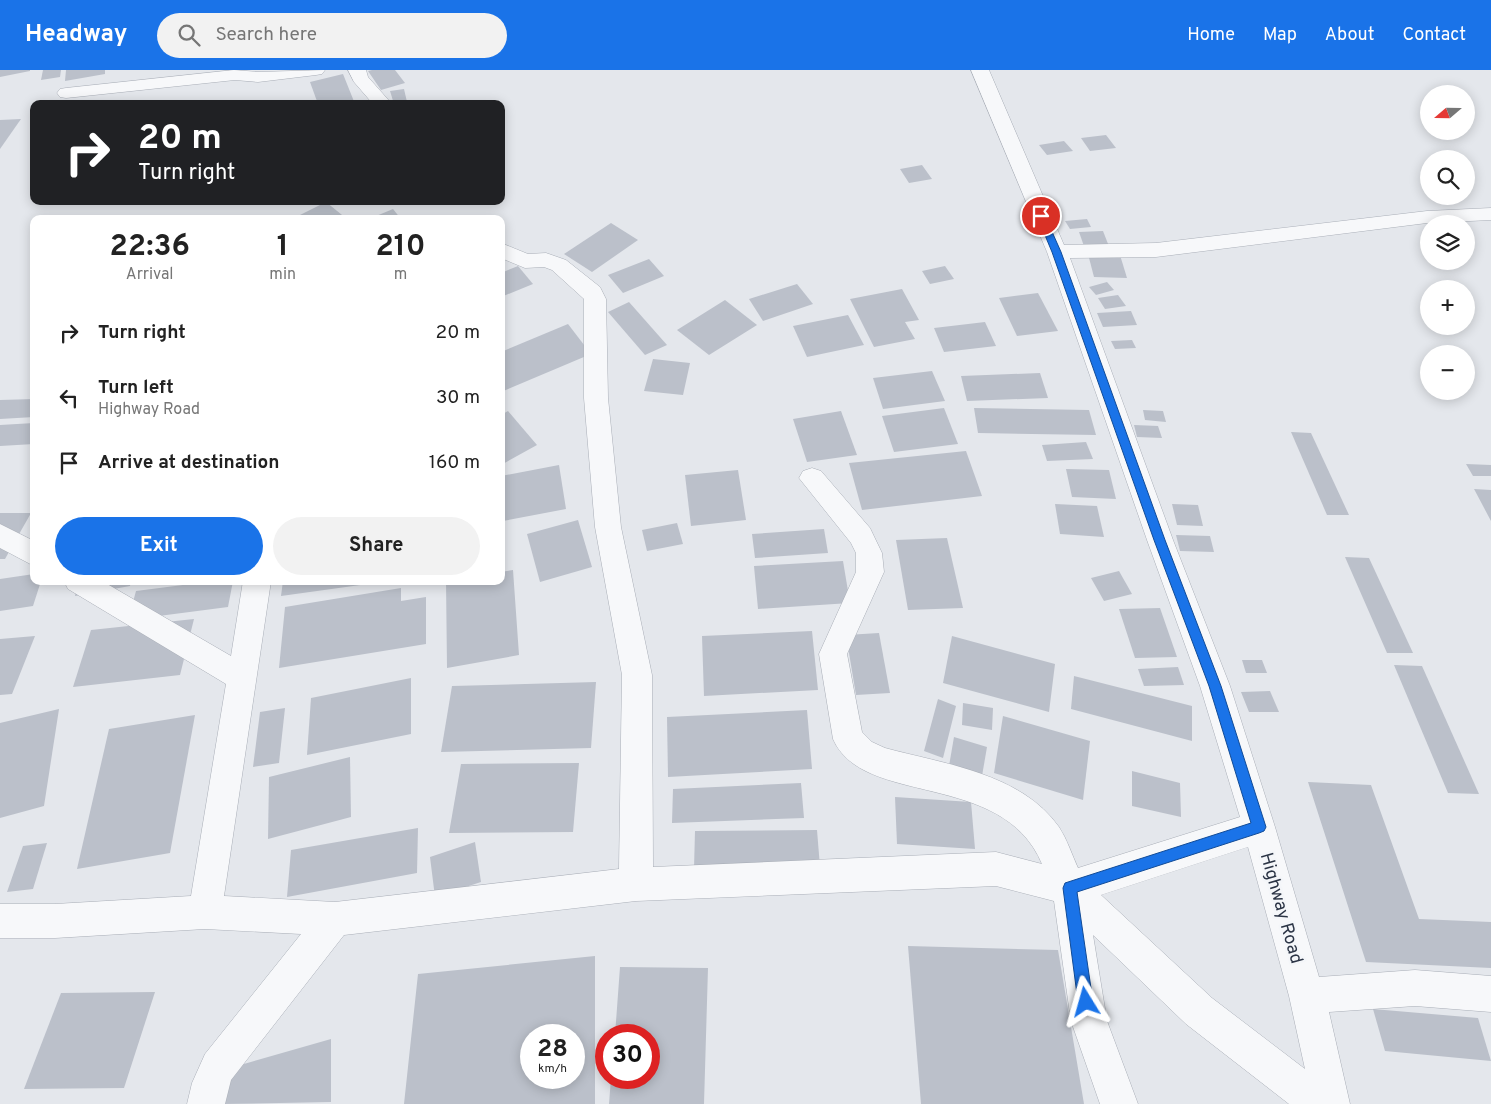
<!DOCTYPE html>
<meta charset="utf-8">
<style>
:root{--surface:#fff;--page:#f2f2f2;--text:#222;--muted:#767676;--accent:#1a73e8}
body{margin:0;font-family:Overpass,sans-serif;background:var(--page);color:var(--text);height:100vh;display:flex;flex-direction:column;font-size:19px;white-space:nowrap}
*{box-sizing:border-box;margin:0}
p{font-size:16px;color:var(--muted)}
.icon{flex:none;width:28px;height:28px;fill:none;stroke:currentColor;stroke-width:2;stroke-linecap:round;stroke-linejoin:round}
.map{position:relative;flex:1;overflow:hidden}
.panel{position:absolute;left:30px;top:145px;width:475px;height:370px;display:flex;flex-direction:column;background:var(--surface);border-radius:10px;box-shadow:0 2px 12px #0003}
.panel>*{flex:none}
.top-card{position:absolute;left:30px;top:30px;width:475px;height:105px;border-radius:10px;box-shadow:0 2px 12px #0003;background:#202124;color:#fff;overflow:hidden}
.needle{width:32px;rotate:250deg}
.controls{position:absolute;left:1420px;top:15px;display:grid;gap:10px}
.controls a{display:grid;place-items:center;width:55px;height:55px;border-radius:50%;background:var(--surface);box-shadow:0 2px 12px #0003;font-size:25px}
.speed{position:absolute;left:520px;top:954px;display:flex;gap:10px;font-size:25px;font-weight:700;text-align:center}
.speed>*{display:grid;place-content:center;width:65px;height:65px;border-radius:50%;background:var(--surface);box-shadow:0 2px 12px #0003;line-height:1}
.speed small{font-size:12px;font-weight:400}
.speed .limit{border:8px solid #d22;background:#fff;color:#111}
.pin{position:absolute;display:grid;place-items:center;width:42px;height:42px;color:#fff;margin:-21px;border:2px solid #fff;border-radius:50%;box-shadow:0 1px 5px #0007}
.me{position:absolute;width:55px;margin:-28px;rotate:352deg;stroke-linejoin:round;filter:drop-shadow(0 0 4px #0008)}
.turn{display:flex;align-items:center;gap:18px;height:105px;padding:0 25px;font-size:22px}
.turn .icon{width:65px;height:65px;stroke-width:2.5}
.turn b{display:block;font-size:35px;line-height:42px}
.eta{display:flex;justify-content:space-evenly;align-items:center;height:85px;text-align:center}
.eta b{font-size:30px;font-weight:700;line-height:35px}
.button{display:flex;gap:10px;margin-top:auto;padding:10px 25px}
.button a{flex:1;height:58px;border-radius:30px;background:var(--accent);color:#fff;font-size:20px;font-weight:700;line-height:58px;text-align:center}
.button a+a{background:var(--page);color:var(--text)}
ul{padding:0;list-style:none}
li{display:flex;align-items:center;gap:15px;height:65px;padding:0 25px}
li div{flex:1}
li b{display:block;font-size:19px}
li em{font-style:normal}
header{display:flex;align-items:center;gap:30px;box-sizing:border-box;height:70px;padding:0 25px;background:var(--accent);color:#fff}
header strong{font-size:24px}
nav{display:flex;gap:28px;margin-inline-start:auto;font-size:18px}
.search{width:350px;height:45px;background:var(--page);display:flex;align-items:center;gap:12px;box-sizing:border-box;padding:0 18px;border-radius:28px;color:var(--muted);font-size:19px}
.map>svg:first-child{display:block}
.building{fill:#bbc0ca;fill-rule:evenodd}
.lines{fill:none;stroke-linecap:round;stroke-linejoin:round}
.street-casing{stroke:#a9aeb7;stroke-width:1}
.street{fill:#f7f8fa;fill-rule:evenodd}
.route{fill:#1a73e8;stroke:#114b97}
.labels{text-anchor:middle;stroke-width:5;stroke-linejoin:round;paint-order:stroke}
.street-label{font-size:18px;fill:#2b3445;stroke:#f4f6f9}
</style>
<header>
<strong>Headway</strong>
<div class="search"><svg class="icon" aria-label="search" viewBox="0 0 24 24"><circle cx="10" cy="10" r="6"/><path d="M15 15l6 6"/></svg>Search here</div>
<nav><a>Home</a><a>Map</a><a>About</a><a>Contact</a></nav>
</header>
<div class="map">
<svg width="1491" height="1034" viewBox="0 0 1491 1034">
<rect width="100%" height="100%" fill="#e4e7ec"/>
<g class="building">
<polygon points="0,0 30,0 30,1 0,7"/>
<polygon points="43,0 61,0 60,7 41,10"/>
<polygon points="66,0 105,0 105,4 65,11"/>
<polygon points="372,0 395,0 405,13 381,20 368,1"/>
<polygon points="343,4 355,34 318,34 310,12"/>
<polygon points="404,19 407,32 394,34 390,21"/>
<polygon points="21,49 0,79 0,50"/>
<polygon points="1106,65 1116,78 1090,81 1081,68"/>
<polygon points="1064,71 1073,81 1047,85 1039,75"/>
<polygon points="922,95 932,109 909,113 900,99"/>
<polygon points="326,132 347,149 292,149"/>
<polygon points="393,139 401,149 369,149"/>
<polygon points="1087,149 1091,157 1070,159 1065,151"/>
<polygon points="611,153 638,170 592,202 564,184"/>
<polygon points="1103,161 1110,179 1085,179 1079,162"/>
<polygon points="1088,184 1120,185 1127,208 1094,207"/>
<polygon points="649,189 664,206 623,223 608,205"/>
<polygon points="518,196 533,214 501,227 501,203"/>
<polygon points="945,196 954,209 930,214 922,201"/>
<polygon points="1107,212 1114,220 1096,225 1089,217"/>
<polygon points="797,214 813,234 763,251 749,229"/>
<polygon points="902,219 919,250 905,252 915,269 874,277 850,229"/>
<polygon points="1038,223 1058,261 1017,266 999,228"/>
<polygon points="1118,225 1126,236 1105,239 1098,228"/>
<polygon points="725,230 757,255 709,285 677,260"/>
<polygon points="629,232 667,275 645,285 608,242"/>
<polygon points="1131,241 1137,255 1103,257 1097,243"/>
<polygon points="848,245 864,275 807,287 793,256"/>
<polygon points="985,252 996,276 944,282 934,258"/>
<polygon points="568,254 591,284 501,322 501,282"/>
<polygon points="1132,270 1136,278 1115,279 1111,271"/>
<polygon points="653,289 690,293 683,325 644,321"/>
<polygon points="932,301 945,331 883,339 873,308"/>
<polygon points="1040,303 1048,328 967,331 961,306"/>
<polygon points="34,329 34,347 0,349 0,330"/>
<polygon points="944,338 958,374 894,382 882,346"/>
<polygon points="974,338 1089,340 1096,365 978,363"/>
<polygon points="1143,340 1163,341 1166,352 1145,350"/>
<polygon points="508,341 537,375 501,395 501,345"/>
<polygon points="841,341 857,385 807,392 793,349"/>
<polygon points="34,353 34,374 0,376 0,355"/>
<polygon points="1134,355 1158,356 1162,368 1137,367"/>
<polygon points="1291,362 1311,363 1349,445 1327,445"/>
<polygon points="1086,372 1093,389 1047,391 1042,375"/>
<polygon points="966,381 982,426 862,440 849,393"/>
<polygon points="1466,394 1491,395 1491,406 1473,406"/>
<polygon points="559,395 566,439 503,451 501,406"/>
<polygon points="1066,399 1109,400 1116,429 1072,427"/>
<polygon points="738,400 746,450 691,456 685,405"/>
<polygon points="1474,419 1491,420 1491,451"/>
<polygon points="1055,434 1097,436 1104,467 1060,464"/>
<polygon points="1172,434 1198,435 1203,456 1177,455"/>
<polygon points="0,443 31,443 5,489 0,489"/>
<polygon points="578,450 592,497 540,512 527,464"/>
<polygon points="677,453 683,474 647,481 642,460"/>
<polygon points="824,459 828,483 755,488 752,464"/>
<polygon points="1176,465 1210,466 1214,482 1180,481"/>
<polygon points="947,468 963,538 908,540 896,470"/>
<polygon points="1345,487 1369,488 1413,583 1387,583"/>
<polygon points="843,491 850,533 758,539 754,496"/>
<polygon points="513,500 519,585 447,598 446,511 501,511 501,502"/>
<polygon points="1119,501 1132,524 1104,531 1091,508"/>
<polygon points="34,504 34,511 41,511 33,536 0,541 0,509"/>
<polygon points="78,511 131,511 130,516 75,526"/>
<polygon points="214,511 233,511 228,537 128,550 136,521"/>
<polygon points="283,511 382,511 382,512 281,526"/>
<polygon points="401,518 401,531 426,527 426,574 279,598 285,537"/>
<polygon points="1160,538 1177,587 1135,588 1119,539"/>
<polygon points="194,549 180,605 73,617 91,560"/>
<polygon points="812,561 818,620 704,626 702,566"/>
<polygon points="879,563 890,623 856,625 846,565"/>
<polygon points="35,566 12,624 0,625 0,569"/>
<polygon points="952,566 1055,594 1049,642 943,613"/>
<polygon points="1242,590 1262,590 1267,603 1246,603"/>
<polygon points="1394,595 1422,596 1479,724 1448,723"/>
<polygon points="1178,597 1184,615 1144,616 1138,599"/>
<polygon points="1074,606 1192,636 1192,671 1071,639"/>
<polygon points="411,608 411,664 307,685 311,628"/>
<polygon points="596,612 591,678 441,682 452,616"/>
<polygon points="1270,621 1279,642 1249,642 1241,622"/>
<polygon points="938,629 956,636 943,688 924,681"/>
<polygon points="963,633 993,638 992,660 962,655"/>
<polygon points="285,638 279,693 253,697 260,642"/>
<polygon points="59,639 44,736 0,748 0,653"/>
<polygon points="807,640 812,699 668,707 667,647"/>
<polygon points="195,645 170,783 77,799 109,659"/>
<polygon points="1003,646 1090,671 1083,730 994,703"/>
<polygon points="954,667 987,677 982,706 949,696"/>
<polygon points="350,687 351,747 268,769 269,707"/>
<polygon points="579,693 573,762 449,763 461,694"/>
<polygon points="1132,701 1180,713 1181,747 1132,736"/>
<polygon points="1308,712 1371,715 1419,849 1491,852 1491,898 1366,892"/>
<polygon points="801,713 804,748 672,753 673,719"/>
<polygon points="895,727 971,732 975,779 897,774"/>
<polygon points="418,758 417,803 287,827 291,780"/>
<polygon points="817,760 820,797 694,799 695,761"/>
<polygon points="475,772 481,812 435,827 430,787"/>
<polygon points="47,773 33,819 7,822 23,776"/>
<polygon points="908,876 1058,880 1084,1034 921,1034"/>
<path d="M 595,886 L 595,1034 L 404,1034 L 418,904 ZM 531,965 L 574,965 L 574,1008 L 531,1008 Z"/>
<polygon points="620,897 708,898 704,1034 609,1034 611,1008 649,1008 649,965 615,965"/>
<polygon points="155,922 124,1018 24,1019 61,923"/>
<polygon points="1373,939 1478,948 1491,991 1385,981"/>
<polygon points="331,969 331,1032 222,1034 223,1000"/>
</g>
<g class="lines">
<g class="street-casing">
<g id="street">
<polygon points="234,0 258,2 325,0 322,4 316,5 258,12 235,10 66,28 60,27 57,23 60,19 66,18"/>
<polygon points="348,0 366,0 368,7 392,34 373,34 354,12"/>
<path d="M 971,0 L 989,0 L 1064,175 L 1156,173 L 1427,141 L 1491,138 L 1491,150 L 1427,153 L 1156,187 L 1070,188 L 1173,470 L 1230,616 L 1275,757 L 1319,907 L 1415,900 L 1491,906 L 1491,942 L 1415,936 L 1329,942 L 1350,1034 L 1289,1034 L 1186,954 L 1093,865 L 1107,951 L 1138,1034 L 1100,1034 L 1071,951 L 1054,831 L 996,816 L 636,831 L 344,865 L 231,1010 L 225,1034 L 187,1034 L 192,1013 L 205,984 L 301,864 L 205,859 L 55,868 L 0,868 L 0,834 L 55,834 L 191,826 L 226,614 L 68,519 L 64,511 L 102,511 L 231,586 L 243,511 L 271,511 L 224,826 L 335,832 L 619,799 L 622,605 L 595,457 L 584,328 L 584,229 L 552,200 L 544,197 L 525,198 L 501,188 L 501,173 L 528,184 L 546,183 L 566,190 L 600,217 L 606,229 L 608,328 L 621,457 L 652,605 L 653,797 L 996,782 L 1042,794 C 1002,699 863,738 833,669 L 819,584 L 856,502 L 856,483 L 851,473 L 799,408 L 803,401 L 812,398 L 821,401 L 870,458 L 882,483 L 884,502 L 847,584 L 862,662 L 872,672 L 885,678 C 944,694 1021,703 1059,757 C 1067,769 1072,785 1078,798 L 1240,747 L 1200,616 L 1147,470 L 1047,182 ZM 1248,777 L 1289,926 L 1305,999 L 1212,928 L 1101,825 Z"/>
<polygon points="0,454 34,471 34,496 0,478"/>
</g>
</g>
<use href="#street" class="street"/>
</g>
<polygon class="route" points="1041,143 1045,146 1061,182 1165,470 1221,616 1266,757 1264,761 1259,763 1077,822 1093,932 1091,938 1086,940 1081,938 1078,932 1063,818 1065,813 1251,753 1209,616 1154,470 1052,182 1037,146"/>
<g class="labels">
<g class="street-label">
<text transform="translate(1282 838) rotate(74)" y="6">Highway Road</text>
</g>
</g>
</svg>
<div class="controls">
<a><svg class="needle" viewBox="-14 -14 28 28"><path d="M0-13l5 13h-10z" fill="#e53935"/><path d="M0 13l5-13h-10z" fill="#767676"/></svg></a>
<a><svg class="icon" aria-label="search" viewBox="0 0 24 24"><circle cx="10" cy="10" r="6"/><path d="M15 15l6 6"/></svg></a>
<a><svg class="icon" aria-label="layers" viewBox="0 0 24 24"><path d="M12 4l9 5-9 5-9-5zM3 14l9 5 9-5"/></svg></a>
<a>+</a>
<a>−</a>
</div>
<div class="speed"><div>28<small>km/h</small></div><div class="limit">30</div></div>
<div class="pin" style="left:1041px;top:146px;background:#d93025"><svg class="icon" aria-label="arrive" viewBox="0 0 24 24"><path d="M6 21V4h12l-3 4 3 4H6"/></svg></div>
<svg class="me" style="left:1086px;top:932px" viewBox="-20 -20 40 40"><path d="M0-17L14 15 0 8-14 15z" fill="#1a73e8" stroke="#fff" stroke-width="4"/></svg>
<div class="top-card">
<div class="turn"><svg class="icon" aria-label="right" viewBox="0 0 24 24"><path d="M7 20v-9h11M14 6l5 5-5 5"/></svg><div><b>20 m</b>Turn right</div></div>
</div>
<section class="panel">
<div class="eta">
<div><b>22:36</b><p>Arrival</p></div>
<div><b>1</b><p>min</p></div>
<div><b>210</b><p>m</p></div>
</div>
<ul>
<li><svg class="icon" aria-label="right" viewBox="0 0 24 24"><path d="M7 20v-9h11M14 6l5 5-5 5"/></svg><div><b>Turn right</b></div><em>20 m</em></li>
<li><svg class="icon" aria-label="left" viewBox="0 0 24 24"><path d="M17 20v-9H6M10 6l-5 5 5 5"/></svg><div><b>Turn left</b><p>Highway Road</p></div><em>30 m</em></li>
<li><svg class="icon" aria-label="arrive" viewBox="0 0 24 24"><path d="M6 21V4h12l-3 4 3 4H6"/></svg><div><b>Arrive at destination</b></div><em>160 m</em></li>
</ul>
<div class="button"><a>Exit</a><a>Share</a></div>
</section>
</div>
